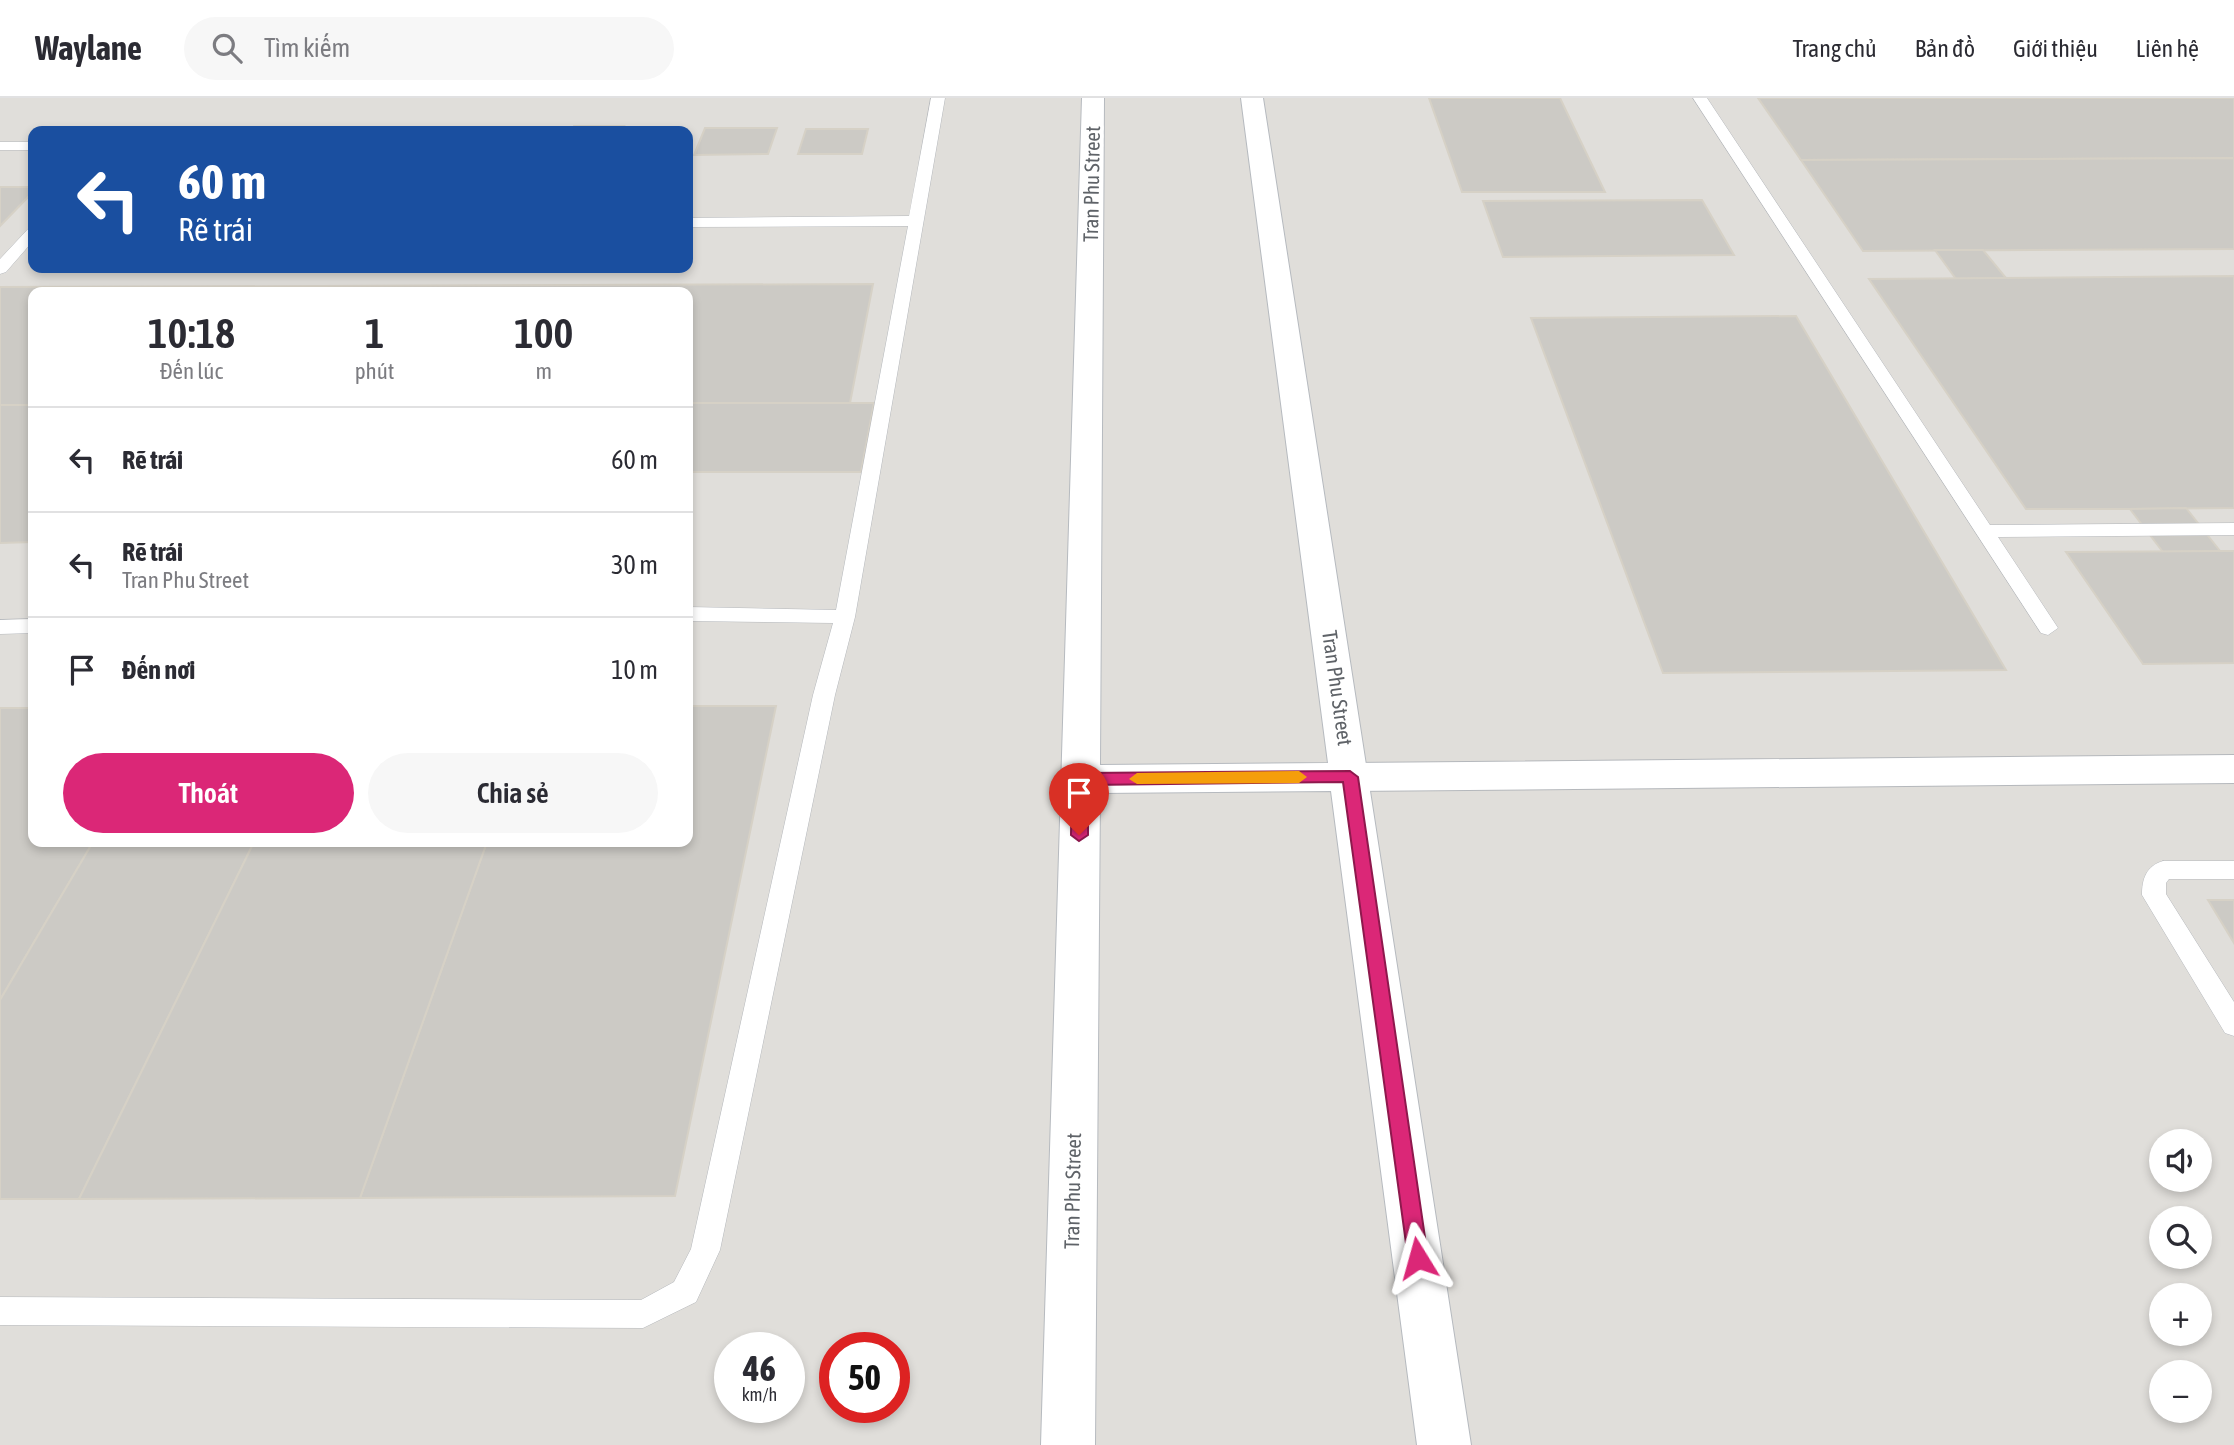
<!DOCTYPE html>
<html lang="vi">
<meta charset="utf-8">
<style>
:root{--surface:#fff;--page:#f7f7f7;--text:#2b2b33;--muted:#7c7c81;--line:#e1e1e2;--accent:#db2777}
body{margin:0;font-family:"Asap Condensed",sans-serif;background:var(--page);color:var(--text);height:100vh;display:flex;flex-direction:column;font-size:26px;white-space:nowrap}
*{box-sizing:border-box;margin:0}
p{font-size:23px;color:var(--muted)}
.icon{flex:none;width:38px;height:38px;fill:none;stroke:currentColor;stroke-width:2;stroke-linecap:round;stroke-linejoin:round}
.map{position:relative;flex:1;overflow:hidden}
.drawer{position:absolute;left:28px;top:189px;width:665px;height:560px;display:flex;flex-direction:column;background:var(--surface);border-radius:14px;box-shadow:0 4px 10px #0003}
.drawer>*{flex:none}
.hud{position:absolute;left:28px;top:28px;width:665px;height:147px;border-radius:14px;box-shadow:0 4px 10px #0003;background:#1a4fa0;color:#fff;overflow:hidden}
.tools{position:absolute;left:2149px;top:1031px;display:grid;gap:14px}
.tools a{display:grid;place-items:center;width:63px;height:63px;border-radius:50%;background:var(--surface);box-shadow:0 4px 10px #0003;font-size:35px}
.speed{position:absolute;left:714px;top:1234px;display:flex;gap:14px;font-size:35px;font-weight:700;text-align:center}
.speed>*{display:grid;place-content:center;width:91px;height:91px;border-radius:50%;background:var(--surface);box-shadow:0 4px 10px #0003;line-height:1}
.speed small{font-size:18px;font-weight:400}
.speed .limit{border:10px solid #d22;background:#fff;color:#111}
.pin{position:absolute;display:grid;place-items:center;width:60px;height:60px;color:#fff;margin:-72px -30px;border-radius:50% 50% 50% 0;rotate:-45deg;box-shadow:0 0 7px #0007}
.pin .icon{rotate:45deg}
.me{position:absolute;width:77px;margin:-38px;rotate:352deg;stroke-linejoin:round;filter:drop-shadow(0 0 5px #0008)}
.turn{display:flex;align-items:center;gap:24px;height:147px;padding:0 35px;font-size:32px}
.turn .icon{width:91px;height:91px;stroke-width:2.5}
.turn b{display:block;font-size:49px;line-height:60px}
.eta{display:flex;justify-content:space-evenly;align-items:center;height:119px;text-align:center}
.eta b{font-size:42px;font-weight:600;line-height:49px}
.cta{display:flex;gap:14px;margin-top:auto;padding:14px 35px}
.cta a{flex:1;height:80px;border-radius:42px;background:var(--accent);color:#fff;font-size:28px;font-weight:600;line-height:80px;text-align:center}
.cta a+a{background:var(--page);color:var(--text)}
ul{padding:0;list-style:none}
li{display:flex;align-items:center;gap:21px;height:105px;padding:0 35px;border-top:2px solid var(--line)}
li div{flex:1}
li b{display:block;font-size:26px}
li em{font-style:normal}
header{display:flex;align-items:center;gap:42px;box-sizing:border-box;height:98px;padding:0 35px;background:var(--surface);border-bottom:2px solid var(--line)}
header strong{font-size:33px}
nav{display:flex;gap:38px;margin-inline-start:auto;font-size:24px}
.search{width:490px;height:63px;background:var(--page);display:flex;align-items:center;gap:18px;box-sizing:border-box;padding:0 24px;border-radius:38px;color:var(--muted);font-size:26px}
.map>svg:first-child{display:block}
.industrial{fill:#e0deda;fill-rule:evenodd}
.building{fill:#cccac5;stroke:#d6d1c6;stroke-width:2}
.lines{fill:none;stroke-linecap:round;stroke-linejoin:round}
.service-casing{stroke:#b5b8bc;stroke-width:1}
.minor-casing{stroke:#b5b8bc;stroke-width:2}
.secondary-casing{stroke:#b6babf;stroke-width:2}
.service{fill:#fff;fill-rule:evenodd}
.minor{fill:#fff;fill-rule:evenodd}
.secondary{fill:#fff;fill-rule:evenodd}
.route{fill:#db2777;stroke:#8e194d;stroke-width:2}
.slow{fill:#f59e0b}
.labels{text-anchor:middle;stroke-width:7;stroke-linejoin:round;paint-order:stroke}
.street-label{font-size:21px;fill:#5f6368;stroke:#fff}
</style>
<header>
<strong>Waylane</strong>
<div class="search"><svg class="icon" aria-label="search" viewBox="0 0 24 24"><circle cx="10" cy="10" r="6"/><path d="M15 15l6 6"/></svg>Tìm kiếm</div>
<nav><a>Trang chủ</a><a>Bản đồ</a><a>Giới thiệu</a><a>Liên hệ</a></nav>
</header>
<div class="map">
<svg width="2234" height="1347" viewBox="0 0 2234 1347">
<rect width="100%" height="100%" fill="#f1efe8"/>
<path class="industrial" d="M 0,0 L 2234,0 L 2234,1347 L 0,1347 ZM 33,33 L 688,33 L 688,170 L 33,170 ZM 33,194 L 688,194 L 688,744 L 33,744 ZM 2161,1043 L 2200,1043 L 2200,1082 L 2161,1082 ZM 2161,1120 L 2200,1120 L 2200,1158 L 2161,1158 ZM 2161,1197 L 2200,1197 L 2200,1236 L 2161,1236 ZM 730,1250 L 789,1250 L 789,1309 L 730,1309 ZM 835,1250 L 894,1250 L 894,1309 L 835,1309 ZM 2161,1274 L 2200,1274 L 2200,1312 L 2161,1312 Z"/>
<g class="building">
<polygon points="1429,0 1560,0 1605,94 1462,94"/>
<polygon points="1758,0 2234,0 2234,60 1801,62"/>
<polygon points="574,28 624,28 621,33 572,33"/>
<polygon points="705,30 777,30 768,56 694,57"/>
<polygon points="806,31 868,31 862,56 798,56"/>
<polygon points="2234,60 2234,151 1863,153 1801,62"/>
<polygon points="0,89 33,89 33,94 0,128"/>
<polygon points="1702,102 1734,157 1503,159 1483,103"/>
<polygon points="1935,152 1983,152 2006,180 1956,181"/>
<polygon points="2234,178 2234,410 2130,411 2026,411 1869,181"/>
<polygon points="873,186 850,305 688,305 688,194 33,194 33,307 0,307 0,189"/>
<polygon points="1796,218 2006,572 1663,575 1531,220"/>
<polygon points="688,305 874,305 861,374 688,374"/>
<polygon points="0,307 33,307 33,444 0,445"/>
<polygon points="2186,410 2220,453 2163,454 2130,411"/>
<polygon points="2220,453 2234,453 2234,565 2143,566 2066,454"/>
<polygon points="688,608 776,608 675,1098 360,1100 487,744 688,744"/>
<polygon points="0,610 33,610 33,744 93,744 0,902"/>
<polygon points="93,744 254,744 79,1101 0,1101 0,902"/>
<polygon points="254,744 487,744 360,1100 79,1101"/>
<polygon points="2208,802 2234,802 2234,845"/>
</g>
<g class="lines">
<g class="service-casing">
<g id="service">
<polygon points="931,0 945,0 855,519 835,597 720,1152 696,1204 643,1230 0,1227 0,1199 641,1202 674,1184 691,1151 813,597 833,525 688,523 688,509 836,512 908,128 688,129 688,120 909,118"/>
<polygon points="1693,0 1707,0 1990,427 2234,425 2234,437 1998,439 2058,530 2048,537 2041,535"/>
<rect x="0" y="44" width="33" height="8"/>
<polygon points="33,129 33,143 6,174 0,176 0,161 28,131"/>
<polygon points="33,521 33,535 0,536 0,522"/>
<path d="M 2163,763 L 2234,763 L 2234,781 L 2169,781 L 2166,785 L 2166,796 L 2234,904 L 2234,938 L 2225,935 L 2142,797 C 2142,781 2146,768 2163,763 Z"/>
</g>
</g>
<g class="minor-casing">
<polygon id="minor" points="2234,657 2234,685 1350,693 1336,689 1331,679 1336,669 1350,665"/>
</g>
<g class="secondary-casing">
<polygon id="secondary" points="1082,0 1104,0 1100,667 1328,665 1241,0 1263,0 1471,1347 1417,1347 1331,693 1100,695 1095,1347 1041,1347"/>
</g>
<use href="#service" class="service"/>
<use href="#minor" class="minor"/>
<use href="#secondary" class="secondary"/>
</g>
<polygon class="route" points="1350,673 1358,679 1428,1160 1425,1167 1418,1170 1411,1167 1408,1160 1343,684 1088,687 1088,737 1079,743 1071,737 1072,681 1080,675"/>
<polygon class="slow" points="1299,673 1307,679 1299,685 1137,686 1129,681 1137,675"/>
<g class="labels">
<g class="street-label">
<text transform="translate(1092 86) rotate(-89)" y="7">Tran Phu Street</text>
<text transform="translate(1337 590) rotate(82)" y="7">Tran Phu Street</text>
<text transform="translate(1073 1093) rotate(-89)" y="7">Tran Phu Street</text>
</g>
</g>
</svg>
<div class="tools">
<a><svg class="icon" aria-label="sound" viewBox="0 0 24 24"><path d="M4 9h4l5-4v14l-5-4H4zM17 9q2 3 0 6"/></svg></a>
<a><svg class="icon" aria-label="search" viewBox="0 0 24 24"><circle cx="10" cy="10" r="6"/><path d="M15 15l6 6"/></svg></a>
<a>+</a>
<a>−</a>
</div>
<div class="speed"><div>46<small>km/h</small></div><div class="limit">50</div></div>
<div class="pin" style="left:1079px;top:737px;background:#d93025"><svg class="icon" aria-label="arrive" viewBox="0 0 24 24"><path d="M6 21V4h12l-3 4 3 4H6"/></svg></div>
<svg class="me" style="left:1418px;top:1160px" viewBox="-20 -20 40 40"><path d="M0-17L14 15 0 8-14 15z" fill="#db2777" stroke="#fff" stroke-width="4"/></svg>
<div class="hud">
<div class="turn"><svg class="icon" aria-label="left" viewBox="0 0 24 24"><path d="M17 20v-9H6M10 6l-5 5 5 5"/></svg><div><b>60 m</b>Rẽ trái</div></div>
</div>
<section class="drawer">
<div class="eta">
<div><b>10:18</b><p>Đến lúc</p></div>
<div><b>1</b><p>phút</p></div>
<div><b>100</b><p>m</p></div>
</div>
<ul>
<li><svg class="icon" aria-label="left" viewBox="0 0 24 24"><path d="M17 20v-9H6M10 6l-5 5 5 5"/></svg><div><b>Rẽ trái</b></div><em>60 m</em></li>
<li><svg class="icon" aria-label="left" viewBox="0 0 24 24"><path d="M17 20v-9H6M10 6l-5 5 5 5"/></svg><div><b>Rẽ trái</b><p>Tran Phu Street</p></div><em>30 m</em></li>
<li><svg class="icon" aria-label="arrive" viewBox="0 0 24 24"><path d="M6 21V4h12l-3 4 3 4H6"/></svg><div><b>Đến nơi</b></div><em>10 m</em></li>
</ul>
<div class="cta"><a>Thoát</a><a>Chia sẻ</a></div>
</section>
</div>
